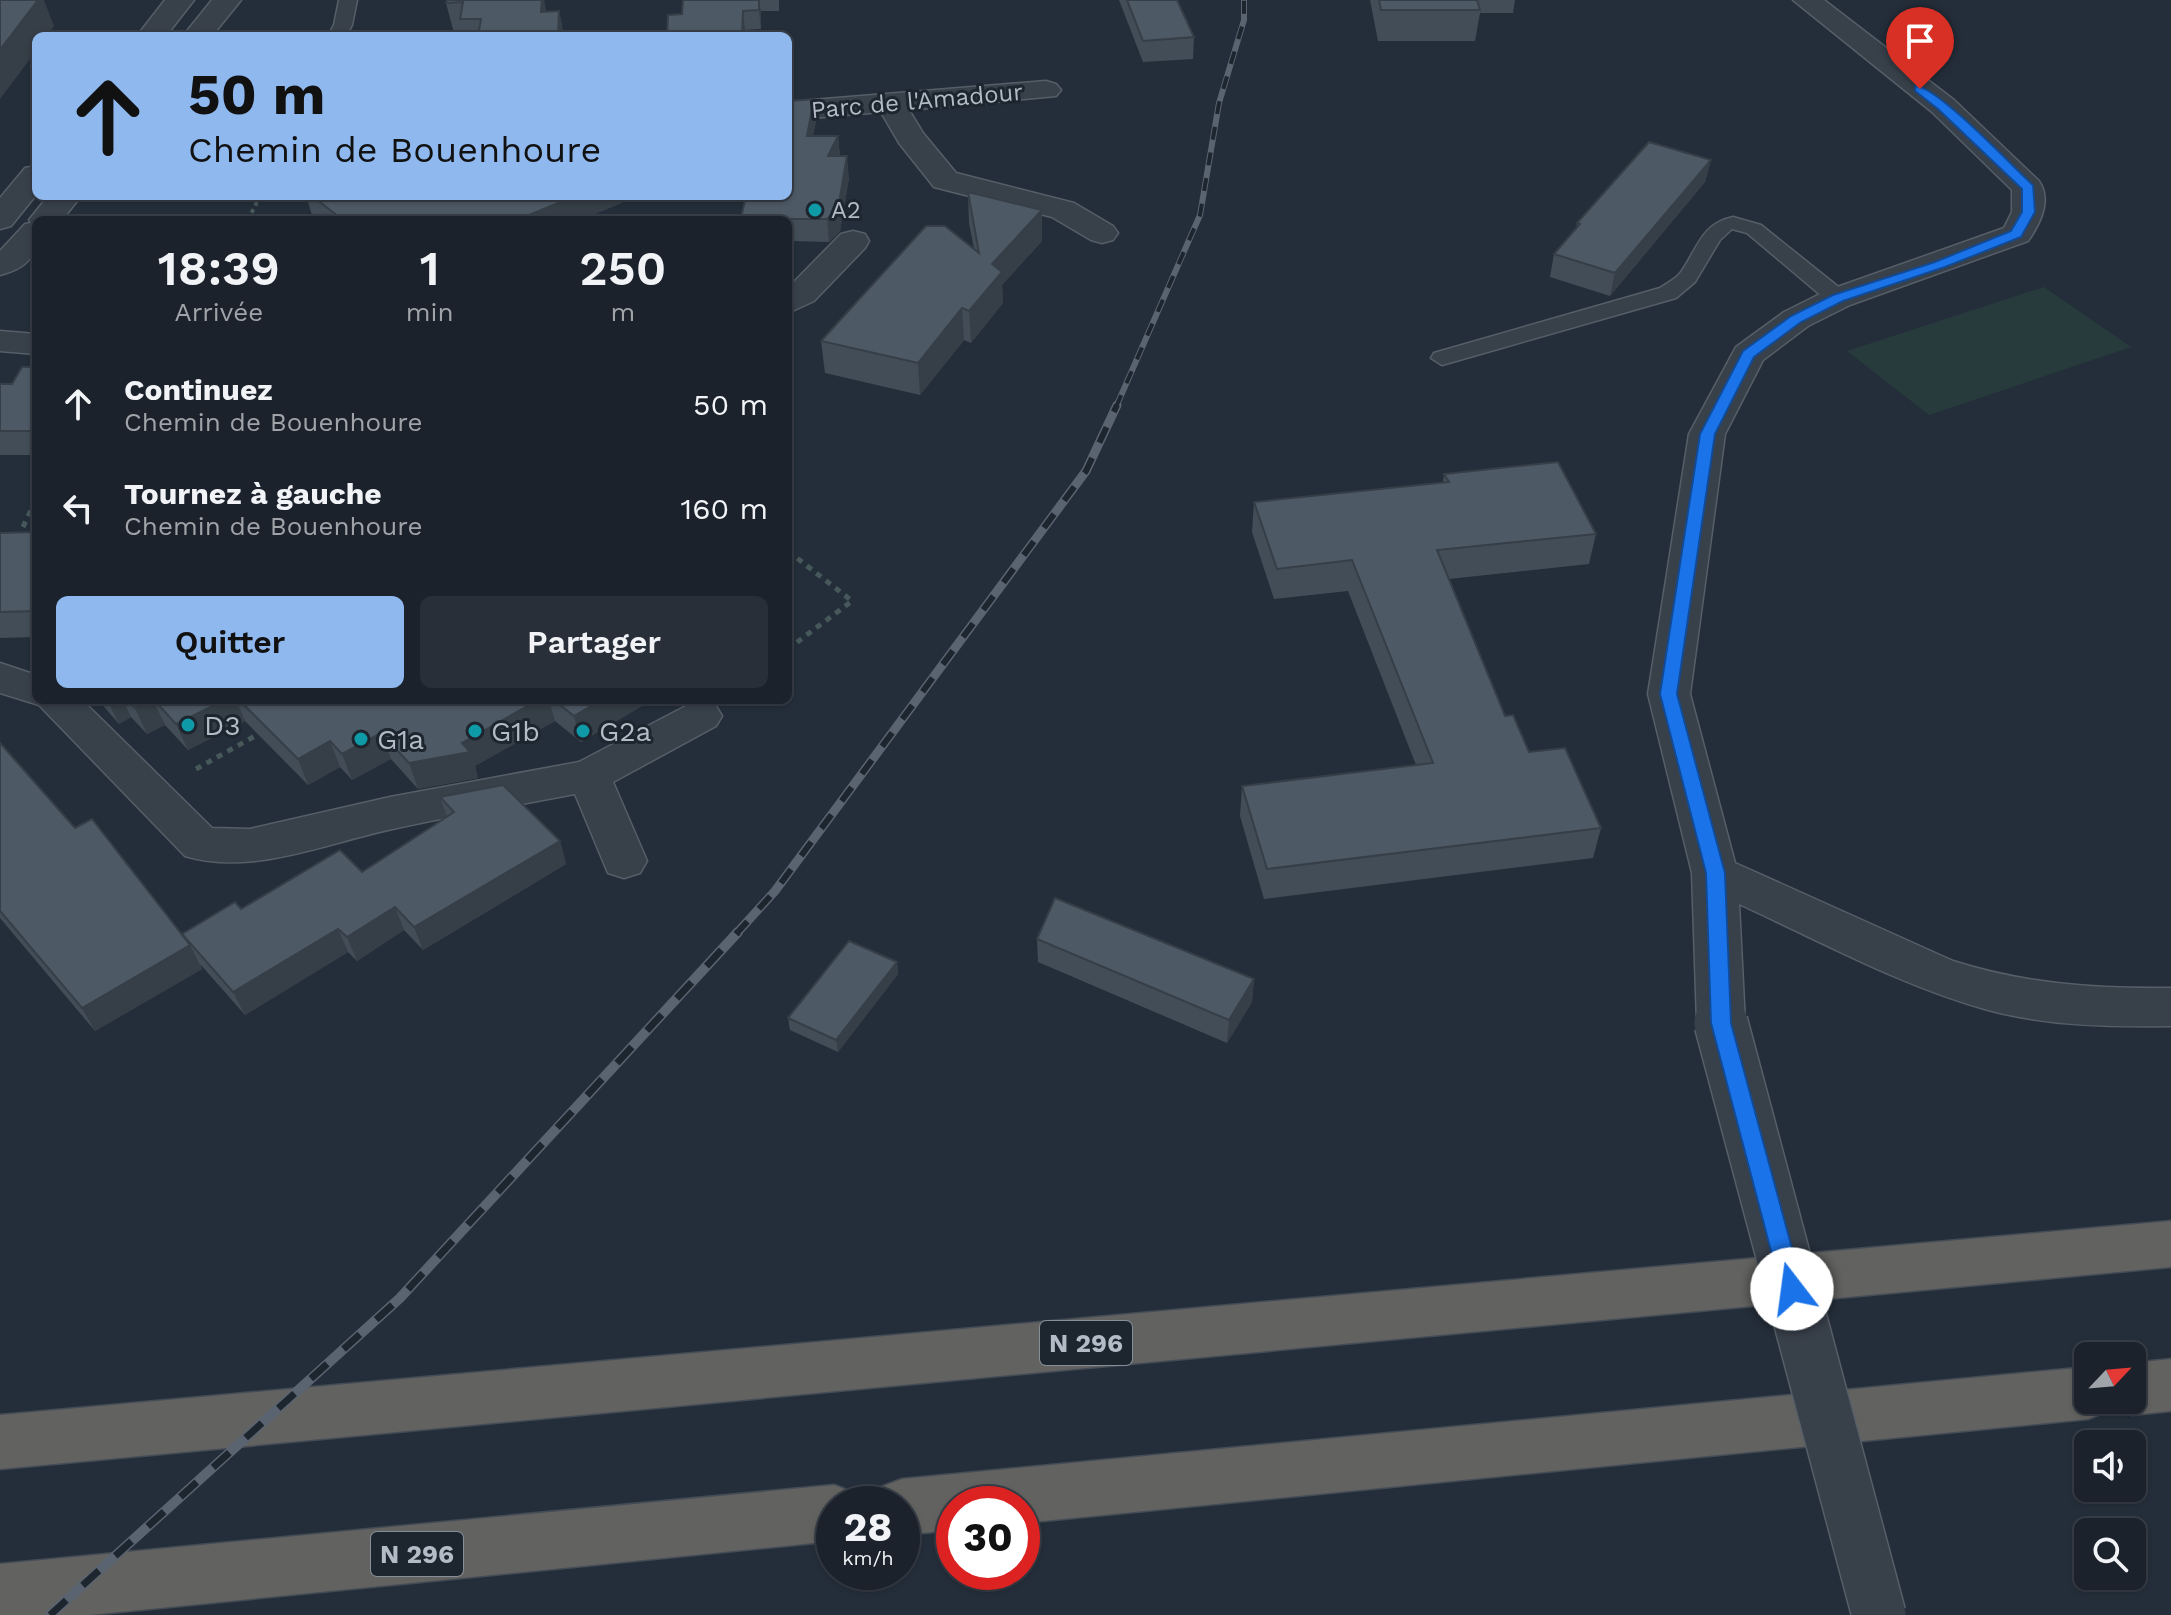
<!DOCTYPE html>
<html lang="fr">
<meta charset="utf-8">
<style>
:root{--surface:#1b222c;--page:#282f38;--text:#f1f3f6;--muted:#a0a4a9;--line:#393f48;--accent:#8fb8ef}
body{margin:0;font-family:"Work Sans",sans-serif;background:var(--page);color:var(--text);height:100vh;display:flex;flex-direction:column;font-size:30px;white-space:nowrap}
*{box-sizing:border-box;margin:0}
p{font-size:26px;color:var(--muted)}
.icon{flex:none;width:44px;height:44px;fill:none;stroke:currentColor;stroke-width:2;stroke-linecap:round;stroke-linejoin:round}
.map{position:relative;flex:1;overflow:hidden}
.details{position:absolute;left:32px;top:216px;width:760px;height:488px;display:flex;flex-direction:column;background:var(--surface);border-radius:12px;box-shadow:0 2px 6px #0004,0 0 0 2px var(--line)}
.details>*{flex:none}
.hud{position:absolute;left:32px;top:32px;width:760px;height:168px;border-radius:12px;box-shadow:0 2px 6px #0004,0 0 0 2px var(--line);background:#8fb8ef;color:#111;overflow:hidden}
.needle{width:52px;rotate:64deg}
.tools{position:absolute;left:2074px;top:1342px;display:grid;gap:16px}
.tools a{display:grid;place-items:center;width:72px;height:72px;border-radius:12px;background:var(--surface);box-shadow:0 2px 6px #0004,0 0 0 2px var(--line);font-size:40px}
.speed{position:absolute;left:816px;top:1486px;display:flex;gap:16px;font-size:40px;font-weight:700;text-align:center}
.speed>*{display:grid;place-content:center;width:104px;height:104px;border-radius:50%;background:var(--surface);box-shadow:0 2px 6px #0004,0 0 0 2px var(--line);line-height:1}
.speed small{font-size:20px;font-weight:400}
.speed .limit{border:12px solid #d22;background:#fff;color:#111}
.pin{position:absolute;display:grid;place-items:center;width:68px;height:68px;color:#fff;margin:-82px -34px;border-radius:50% 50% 50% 0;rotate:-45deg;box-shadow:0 0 8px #0007}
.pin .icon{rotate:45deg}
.me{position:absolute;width:88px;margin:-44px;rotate:345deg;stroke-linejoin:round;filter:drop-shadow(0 0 6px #0008)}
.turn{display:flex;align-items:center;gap:28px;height:168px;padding:0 24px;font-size:36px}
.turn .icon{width:104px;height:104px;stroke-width:2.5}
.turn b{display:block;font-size:56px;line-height:68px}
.eta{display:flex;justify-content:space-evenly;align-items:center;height:136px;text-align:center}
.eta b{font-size:48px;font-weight:600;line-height:56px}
.cta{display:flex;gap:16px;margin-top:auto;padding:16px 24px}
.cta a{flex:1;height:92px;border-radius:12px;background:var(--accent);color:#111;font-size:32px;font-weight:600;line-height:92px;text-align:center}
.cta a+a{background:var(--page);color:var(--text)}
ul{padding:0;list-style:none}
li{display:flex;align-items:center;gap:24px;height:104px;padding:0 24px}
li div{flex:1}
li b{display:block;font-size:30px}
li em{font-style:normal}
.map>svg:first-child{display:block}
.green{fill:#273b3c}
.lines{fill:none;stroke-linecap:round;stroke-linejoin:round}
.service-casing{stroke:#565e68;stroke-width:3}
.minor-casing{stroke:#565e68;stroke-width:3}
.tertiary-casing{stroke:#565e68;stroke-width:3}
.trunk-casing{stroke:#434b55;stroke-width:3}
.path-far1{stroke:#46585a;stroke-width:4;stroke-dasharray:4 4;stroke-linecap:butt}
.path{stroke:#46585a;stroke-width:5;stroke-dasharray:6 6;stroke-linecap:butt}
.service{fill:#38404a;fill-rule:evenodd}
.minor{fill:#38404a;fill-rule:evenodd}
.tertiary{fill:#38404a;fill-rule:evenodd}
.trunk{fill:#626260;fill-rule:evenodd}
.rail-far2-casing{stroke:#5a6471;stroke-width:6}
.rail-far1-casing{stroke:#5a6471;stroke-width:9}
.rail-casing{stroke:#5a6471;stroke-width:10}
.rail-far2{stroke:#1d252f;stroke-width:4;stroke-dasharray:13;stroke-linecap:butt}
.rail-far1{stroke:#1d252f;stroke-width:6;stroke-dasharray:17;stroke-linecap:butt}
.rail{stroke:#1d252f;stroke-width:7;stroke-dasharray:22;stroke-linecap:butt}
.minor-bridge-casing{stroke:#565e68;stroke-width:56;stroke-linecap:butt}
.minor-bridge{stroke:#38404a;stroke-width:53}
.wall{fill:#424d57}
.shaded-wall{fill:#363e47}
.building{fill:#4d5965;stroke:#363e47;stroke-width:2}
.route{fill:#1a73e8;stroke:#114b97;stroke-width:2}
.culture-dot{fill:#0f9aa8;stroke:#1d252f;stroke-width:3}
.labels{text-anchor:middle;stroke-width:6;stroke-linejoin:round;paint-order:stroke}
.far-street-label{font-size:24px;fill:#b3bbc6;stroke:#1d252f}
.far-poi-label{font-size:24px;fill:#b3bbc6;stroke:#1d252f;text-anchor:start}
.shield{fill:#1d252f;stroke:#868e99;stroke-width:2}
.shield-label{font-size:26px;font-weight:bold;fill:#b3bbc6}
.poi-label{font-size:28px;fill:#b3bbc6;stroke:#1d252f;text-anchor:start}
</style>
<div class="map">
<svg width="2171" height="1615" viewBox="0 0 2171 1615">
<rect width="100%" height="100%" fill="#242e3a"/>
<polygon class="green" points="2044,287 2131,347 1929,415 1847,351"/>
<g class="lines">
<g class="service-casing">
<g id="service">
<polygon points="339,0 357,0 352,25 346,36 328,36 334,25"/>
<path d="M 1733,217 L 1761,225 L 1846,293 L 1849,298 L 1846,303 L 1830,303 L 1747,233 L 1732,229 L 1720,240 L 1695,282 L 1676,298 L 1442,365 L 1431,358 L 1434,353 L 1660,288 C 1667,283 1676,279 1681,272 C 1698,248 1701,224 1733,217 Z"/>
</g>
</g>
<g class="minor-casing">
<g id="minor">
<path d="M 1793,0 L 1824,0 L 1954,100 L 2039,181 C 2052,200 2040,224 2028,241 L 1850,305 L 1808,326 L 1763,360 L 1725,434 L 1690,694 L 1735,863 L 1953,961 C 2025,984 2096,989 2171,988 L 2171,1026 C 2110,1027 2048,1026 1988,1010 C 1901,986 1820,941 1739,904 L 1745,1023 L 1738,1037 L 1721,1042 L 1704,1037 L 1697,1023 L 1692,873 L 1648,694 L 1689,434 L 1736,347 L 1784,312 L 1826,291 L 2004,228 L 2012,212 L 2012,190 L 1932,112 Z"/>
<polygon points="1046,81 1056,84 1061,90 1056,96 909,110 923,133 956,173 1074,203 1113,226 1118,233 1113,240 1102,243 1091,240 1052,217 934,187 899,143 881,112 788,120 788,102"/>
<polygon points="853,231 865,234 869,241 865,248 814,301 788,313 788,288 841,234"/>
<polygon points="0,331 36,334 36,354 0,351"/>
<path d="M 0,663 L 36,675 L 36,700 L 82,700 L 212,828 L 250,829 L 390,797 L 579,762 L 686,706 L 701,701 L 716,706 L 722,716 L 716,726 L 613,782 L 647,861 L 640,873 L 624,878 L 608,873 L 575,794 C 513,806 450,816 388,830 C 324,844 251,876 185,856 L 39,705 L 0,693 Z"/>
</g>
</g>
<g class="tertiary-casing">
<g id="tertiary">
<polygon points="165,0 194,0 166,36 137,36"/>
<polygon points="212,0 241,0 212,36 183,36"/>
<polygon points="36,166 36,195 11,226 0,229 0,198 25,168"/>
<path d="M 48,196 L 81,196 L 62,220 L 36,220 C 36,252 35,266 0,275 L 0,251 L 25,224 L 31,223 L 29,220 Z"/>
</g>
</g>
<g class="trunk-casing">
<g id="trunk">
<polygon points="2171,1221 2171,1267 0,1469 0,1415"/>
<polygon points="2171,1359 2171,1411 2132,1415 2111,1404 2108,1411 2088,1419 1022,1523 1022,1504 954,1504 954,1530 902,1535 902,1504 874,1504 881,1487 902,1479 2088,1367 2088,1400 2132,1400 2132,1363"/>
<polygon points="834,1485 855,1493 859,1504 834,1504 834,1541 89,1615 0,1615 0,1564"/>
</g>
</g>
<polyline class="path-far1" points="248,220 260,196"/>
<g class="path">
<polyline points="18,538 36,499"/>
<polyline points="788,551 852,601 788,649"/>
<polyline points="196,769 264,731"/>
</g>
<use href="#service" class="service"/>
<use href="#minor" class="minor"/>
<use href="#tertiary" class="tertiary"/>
<use href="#trunk" class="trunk"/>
<g class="rail-far2-casing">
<polyline id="rail-far2" points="1116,407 1200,215 1219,103 1244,20 1244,0"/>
</g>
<g class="rail-far1-casing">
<polyline id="rail-far1" points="736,934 775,891 1086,471 1117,405"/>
</g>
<g class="rail-casing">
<polyline id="rail" points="50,1615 400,1298 738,932"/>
</g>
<use href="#rail-far2" class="rail-far2"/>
<use href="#rail-far1" class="rail-far1"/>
<use href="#rail" class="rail"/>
<g class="minor-bridge-casing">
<polyline id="minor-bridge" points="1721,1023 1879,1615"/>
</g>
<use href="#minor-bridge" class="minor-bridge"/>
</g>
<g class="wall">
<polygon points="544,0 546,12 559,11 564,36 464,36 463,33 454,33 446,3"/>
<polygon points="683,0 779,0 779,11 761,11 761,29 745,30"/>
<polygon points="1119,0 1177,0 1194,37 1193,59 1143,62"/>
<polygon points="1370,0 1515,0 1513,13 1480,13 1475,41 1378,41"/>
<polygon points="816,121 813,136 838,136 840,156 849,178 840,231 829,242 793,241 741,218"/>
<polygon points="1711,160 1705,182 1610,296 1550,277 1554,254 1576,230 1577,223"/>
<polygon points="968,192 1042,210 1042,241 1002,285 1003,303 971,343 964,340 920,395 825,373 821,341 974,249 969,223"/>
<polygon points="306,196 627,196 628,200 581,220 319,220 312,215"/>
<polygon points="36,367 36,455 0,455 0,384 12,384"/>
<polygon points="1444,474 1596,534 1589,564 1449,579 1505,716 1529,752 1601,828 1593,858 1264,899 1240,816 1242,786 1416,765 1348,591 1274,599 1252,532 1254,502 1443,482"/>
<polygon points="36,532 36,637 0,638 0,533"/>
<polygon points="98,700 335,700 338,702 343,700 652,700 581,742 555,721 475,766 478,778 418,789 391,759 352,780 340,767 308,785 245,721 188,750 165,725 147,734 131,717 119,724"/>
<polygon points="0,743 75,828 182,935 241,909 362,872 447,817 440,797 560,841 566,864 423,950 404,930 357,961 348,952 245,1015 200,964 202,969 95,1031 0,918"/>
<polygon points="1037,939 1254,979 1252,1002 1227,1043 1038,962"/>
<polygon points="897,962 898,974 838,1052 790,1030 788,1018"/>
</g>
<g class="shaded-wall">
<polygon points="38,0 44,0 54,26 47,36 36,36 36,51 0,99 0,50"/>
<polygon points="542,0 544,0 549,27 541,12"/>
<polygon points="759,0 761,11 761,29 759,10"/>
<polygon points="559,11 564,36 558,36"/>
<polygon points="743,11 745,30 745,36 742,36"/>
<polygon points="814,99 816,121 809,158 807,136"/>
<polygon points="838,136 840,158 828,156"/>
<polygon points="847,156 849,178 840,231 829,242 827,219"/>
<polygon points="1711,160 1705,182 1610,296 1615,273"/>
<polygon points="575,196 627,196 628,200 581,220 517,220"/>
<polygon points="1042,210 1042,241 1002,285 1003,303 971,343 969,311 992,264"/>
<polygon points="790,219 793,241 788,265 788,229"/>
<polygon points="962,308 964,340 920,395 918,363"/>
<polygon points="107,700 123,700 131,717 119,724"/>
<polygon points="151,700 153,700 165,725 147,734 135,708"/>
<polygon points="225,700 236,700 245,721 188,750 176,724"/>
<polygon points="538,700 549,700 555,721 475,766 478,778 418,789 409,763 462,743"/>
<polygon points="601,700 652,700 581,742 574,716"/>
<polygon points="381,733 391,759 352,780 342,754"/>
<polygon points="330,741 340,767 308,785 298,759"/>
<polygon points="560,841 566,864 423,950 414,927"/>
<polygon points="395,907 404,930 357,961 347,937"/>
<polygon points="338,929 348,952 245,1015 233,992"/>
<polygon points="190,945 202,969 95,1031 82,1008"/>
<polygon points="897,962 898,974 838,1052 836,1040"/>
<polygon points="1254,979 1252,1002 1227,1043 1229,1020"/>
</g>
<g class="building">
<polygon points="0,0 38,0 0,50"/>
<polygon points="447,0 542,0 541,12 559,11 558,36 478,36 481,19 460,19 463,2 446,3"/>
<polygon points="683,0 759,0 759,10 743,11 742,36 667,36 668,15 682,14"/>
<polygon points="1127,0 1177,0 1194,37 1143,41"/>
<polygon points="1379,0 1477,0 1480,10 1381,10"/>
<polygon points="814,99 807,136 838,136 828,156 847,156 838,209 827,219 790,219 788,229 788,220 681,220 681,217 741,218 746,196 788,196 788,101"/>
<polygon points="1649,142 1711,160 1615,273 1554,254 1580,224 1577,223"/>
<polygon points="968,192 1042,210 992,264 1002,272 969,311 962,308 918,363 821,341 926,226 945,226 979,253"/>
<polygon points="312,196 575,196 517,220 343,220"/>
<polygon points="22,367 36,367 36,431 0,431 0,384 12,384"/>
<polygon points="1558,462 1596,534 1437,550 1505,716 1513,715 1529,752 1565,748 1601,828 1267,869 1242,786 1433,763 1352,560 1277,569 1254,502 1449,482 1444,474"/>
<polygon points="36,532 36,611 0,612 0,533"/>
<polygon points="127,700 151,700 135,708"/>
<polygon points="154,700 225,700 176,724"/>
<polygon points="239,700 335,700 338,702 343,700 538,700 462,743 470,752 409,763 381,733 342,754 330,741 298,759"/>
<polygon points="554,700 601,700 574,716"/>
<polygon points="0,743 75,828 92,819 190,945 82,1008 0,911"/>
<polygon points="503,785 560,841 414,927 395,907 347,937 338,929 233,992 182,934 235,902 241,909 340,850 362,872 454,812 440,797"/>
<polygon points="1055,898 1254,979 1229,1020 1037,939"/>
<polygon points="849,941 897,962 836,1040 788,1018"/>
</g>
<path class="route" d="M 1915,86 C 1935,84 2014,168 2033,185 L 2035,212 L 2021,237 L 1945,267 L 1843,301 L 1801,322 L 1754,357 L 1715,434 L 1677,694 L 1725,873 L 1731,1023 L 1803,1289 L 1800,1296 L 1792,1299 L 1784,1296 L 1781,1289 L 1711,1023 L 1706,873 L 1660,694 L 1700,434 L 1743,351 L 1791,316 L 1833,295 L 1935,262 L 2011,231 L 2022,212 L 2022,189 L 1938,109 L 1915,91 Z"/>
<g class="culture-dot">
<circle cx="815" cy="210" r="8"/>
<circle cx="188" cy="725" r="8"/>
<circle cx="475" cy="731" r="8"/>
<circle cx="583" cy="731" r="8"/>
<circle cx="361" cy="739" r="8"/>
</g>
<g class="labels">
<g class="far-street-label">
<text transform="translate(917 101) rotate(-5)" y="8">Parc de l'Amadour</text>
</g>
<g class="far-poi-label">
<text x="831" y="218">A2</text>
</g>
<g class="shield">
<rect x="1040" y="1321" width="92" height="44" rx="6"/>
<rect x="371" y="1532" width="92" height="44" rx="6"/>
</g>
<g class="shield-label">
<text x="1086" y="1352">N 296</text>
<text x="417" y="1563">N 296</text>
</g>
<g class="poi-label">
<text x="204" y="735">D3</text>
<text x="491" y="741">G1b</text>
<text x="599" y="741">G2a</text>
<text x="377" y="749">G1a</text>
</g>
</g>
</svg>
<div class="tools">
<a><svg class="needle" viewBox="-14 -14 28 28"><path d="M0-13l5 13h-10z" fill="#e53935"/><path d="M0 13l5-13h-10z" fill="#a0a4a9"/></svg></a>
<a><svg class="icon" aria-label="sound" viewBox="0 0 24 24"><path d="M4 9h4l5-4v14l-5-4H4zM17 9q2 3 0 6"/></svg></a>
<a><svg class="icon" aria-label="search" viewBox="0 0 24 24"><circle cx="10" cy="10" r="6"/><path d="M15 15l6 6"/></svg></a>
</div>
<div class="speed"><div>28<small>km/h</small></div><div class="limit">30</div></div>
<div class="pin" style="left:1920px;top:89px;background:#d93025"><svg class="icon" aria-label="arrive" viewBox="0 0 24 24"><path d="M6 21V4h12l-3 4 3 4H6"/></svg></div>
<svg class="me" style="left:1792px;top:1289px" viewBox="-20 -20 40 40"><circle r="19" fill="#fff"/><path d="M0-13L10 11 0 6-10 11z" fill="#1a73e8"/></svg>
<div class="hud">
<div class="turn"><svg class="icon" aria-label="ahead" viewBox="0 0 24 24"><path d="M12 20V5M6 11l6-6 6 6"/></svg><div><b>50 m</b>Chemin de Bouenhoure</div></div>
</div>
<section class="details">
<div class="eta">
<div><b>18:39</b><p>Arrivée</p></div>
<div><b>1</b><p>min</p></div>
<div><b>250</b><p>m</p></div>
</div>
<ul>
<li><svg class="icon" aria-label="ahead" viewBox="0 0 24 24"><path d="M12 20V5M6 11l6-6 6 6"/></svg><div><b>Continuez</b><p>Chemin de Bouenhoure</p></div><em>50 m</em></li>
<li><svg class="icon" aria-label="left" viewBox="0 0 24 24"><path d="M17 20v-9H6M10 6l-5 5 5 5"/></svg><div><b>Tournez à gauche</b><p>Chemin de Bouenhoure</p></div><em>160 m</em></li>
</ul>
<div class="cta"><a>Quitter</a><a>Partager</a></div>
</section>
</div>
